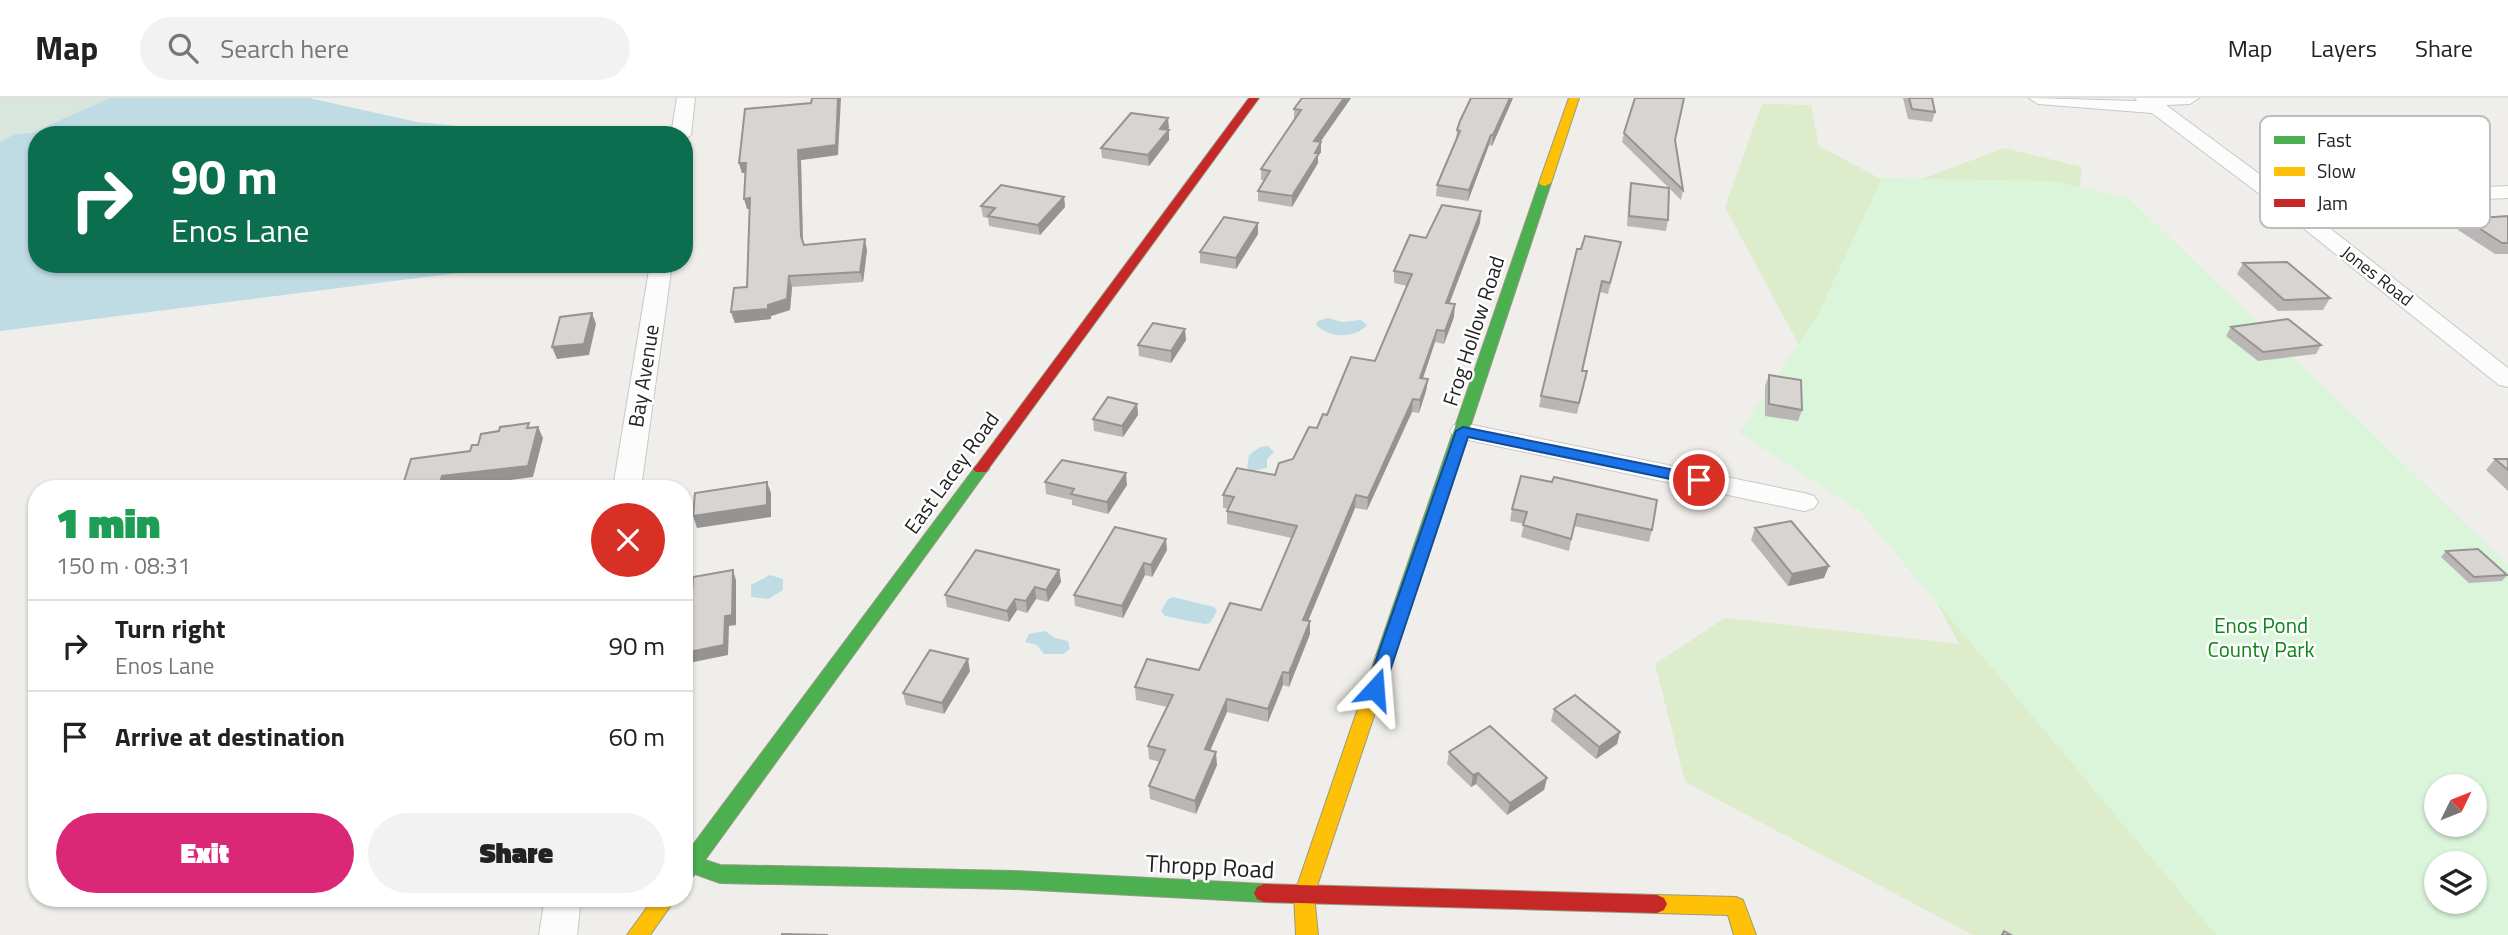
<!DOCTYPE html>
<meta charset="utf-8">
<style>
:root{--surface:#fff;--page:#f2f2f2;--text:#222;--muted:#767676;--line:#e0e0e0;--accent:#db2777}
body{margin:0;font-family:"Titillium Web",sans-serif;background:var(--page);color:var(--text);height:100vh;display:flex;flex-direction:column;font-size:26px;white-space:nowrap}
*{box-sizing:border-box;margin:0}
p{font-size:23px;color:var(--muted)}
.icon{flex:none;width:38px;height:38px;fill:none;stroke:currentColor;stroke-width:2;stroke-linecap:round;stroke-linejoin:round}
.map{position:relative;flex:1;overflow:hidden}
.sheet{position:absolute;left:28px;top:382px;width:665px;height:427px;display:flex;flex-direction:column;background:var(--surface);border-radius:28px;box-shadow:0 2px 5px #0004}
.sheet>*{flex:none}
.guide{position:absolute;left:28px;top:28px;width:665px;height:147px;border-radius:28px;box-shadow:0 2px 5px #0004;background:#0b6e4f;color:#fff;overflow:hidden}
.needle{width:46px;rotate:47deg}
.fabs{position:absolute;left:2424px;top:676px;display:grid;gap:14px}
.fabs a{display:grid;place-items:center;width:63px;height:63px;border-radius:50%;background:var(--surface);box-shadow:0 2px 5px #0004;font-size:35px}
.pin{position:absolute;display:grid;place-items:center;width:60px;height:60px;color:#fff;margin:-30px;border:4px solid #fff;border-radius:50%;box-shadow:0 2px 7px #0007}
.me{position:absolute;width:77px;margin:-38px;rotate:19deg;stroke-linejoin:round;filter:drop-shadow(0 0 5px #0008)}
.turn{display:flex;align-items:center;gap:24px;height:147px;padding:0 28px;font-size:32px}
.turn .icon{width:91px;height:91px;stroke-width:2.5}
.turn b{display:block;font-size:49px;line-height:60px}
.round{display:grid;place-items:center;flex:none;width:74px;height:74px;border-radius:37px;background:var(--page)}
.overview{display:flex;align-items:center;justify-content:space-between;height:119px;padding:0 28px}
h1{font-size:42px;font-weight:800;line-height:52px;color:#1e9e55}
.cta{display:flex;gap:14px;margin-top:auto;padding:14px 28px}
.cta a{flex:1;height:80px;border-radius:42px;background:var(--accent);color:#fff;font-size:28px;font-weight:800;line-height:80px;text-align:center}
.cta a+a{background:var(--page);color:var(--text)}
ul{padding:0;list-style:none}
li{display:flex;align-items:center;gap:21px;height:91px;padding:0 28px;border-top:2px solid var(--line)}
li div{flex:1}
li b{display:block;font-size:26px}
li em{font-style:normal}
header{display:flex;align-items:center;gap:42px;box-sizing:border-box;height:98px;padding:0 35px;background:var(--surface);border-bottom:2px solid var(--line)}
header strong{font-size:33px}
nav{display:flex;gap:38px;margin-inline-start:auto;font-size:24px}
.search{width:490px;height:63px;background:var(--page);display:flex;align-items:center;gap:18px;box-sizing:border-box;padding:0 24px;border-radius:38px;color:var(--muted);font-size:26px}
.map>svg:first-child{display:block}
.grass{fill:#ddeccb;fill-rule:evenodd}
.wetland{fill:#d9e6de}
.park{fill:#daf5da;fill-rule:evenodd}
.water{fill:#bfdbe3}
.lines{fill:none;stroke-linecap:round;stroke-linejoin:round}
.street-casing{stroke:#c9c8c7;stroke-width:2}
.fast-casing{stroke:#999a82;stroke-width:2}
.slow-casing{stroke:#999a82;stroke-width:2}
.jam-casing{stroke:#999a82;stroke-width:2}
.street{fill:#fdfcfc;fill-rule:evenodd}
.fast{fill:#4caf50;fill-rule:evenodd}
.slow{fill:#ffc107;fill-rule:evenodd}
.jam{fill:#c62828;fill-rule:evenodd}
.wall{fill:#b9b6b5}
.shaded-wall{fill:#969493}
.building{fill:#d7d4d2;stroke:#969493;stroke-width:2}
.route{fill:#1a73e8;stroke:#114b97;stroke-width:2}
.labels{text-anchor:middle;stroke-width:5;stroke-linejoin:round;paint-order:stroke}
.far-street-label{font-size:18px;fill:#222;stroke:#fff}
.street-label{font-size:21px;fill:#222;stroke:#fff}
.park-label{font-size:21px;fill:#0c8416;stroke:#fff}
.near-street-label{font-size:24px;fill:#222;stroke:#fff}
.key{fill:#fff;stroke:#bdbdbd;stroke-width:2}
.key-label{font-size:19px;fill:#222}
</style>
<header>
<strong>Map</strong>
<div class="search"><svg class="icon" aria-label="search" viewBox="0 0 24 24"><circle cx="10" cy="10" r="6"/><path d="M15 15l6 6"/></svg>Search here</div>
<nav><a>Map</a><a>Layers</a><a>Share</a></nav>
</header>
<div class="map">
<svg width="2508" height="837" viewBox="0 0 2508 837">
<rect width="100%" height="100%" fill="#f0eeeb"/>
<path class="grass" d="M 1762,6 L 1811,7 L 1819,48 L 1898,90 L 2004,50 L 2082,69 L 2077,111 L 2473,548 L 2508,837 L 1973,837 L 1685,684 L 1655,566 L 1725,520 L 1959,546 L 1725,109 ZM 2436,688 L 2474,688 L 2474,726 L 2436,726 ZM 2436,765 L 2474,765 L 2474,803 L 2436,803 Z"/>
<polygon class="wetland" points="0,0 112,0 31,35 15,36 0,44"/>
<path class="park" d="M 1882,80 L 2053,83 L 2130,101 L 2508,467 L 2508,837 L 2216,837 L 1859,412 L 1739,335 L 1818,216 ZM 2436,688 L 2474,688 L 2474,726 L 2436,726 ZM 2436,765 L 2474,765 L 2474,803 L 2436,803 Z"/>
<g class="water">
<polygon points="110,0 309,0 417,24 552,37 37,37 37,166 466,166 465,174 0,233 0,44 15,36 31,35"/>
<path d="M 1328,220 L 1342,224 L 1361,222 L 1367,227 C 1355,241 1329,240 1316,227 L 1318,223 Z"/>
<polygon points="1268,348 1274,354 1267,361 1267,370 1251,373 1247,369 1249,357 1260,349"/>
<polygon points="770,477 783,481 783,492 768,501 751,499 751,487"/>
<polygon points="1173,499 1214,509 1217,513 1210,525 1205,526 1165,518 1161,513 1168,501"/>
<polygon points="1045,533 1055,540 1068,543 1070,551 1063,556 1044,556 1037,547 1025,544 1029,536"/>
</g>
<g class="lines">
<g class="street-casing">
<g id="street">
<polygon points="677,0 695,0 691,37 684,42 684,37 671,37"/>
<polygon points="2029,0 2137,3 2135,0 2199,0 2190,6 2166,7 2289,98 2508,88 2508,100 2304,110 2508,270 2508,289 2499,287 2277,109 2152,15 2038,6"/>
<polygon points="650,166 672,166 641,390 613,390"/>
<polygon points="1463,325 1804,395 1814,398 1818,404 1814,410 1804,413 1454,339 1450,333 1454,327"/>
<polygon points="545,800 581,800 577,837 539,837"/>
</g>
</g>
<g class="fast-casing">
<g id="fast">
<polygon points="1545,82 1551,85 1394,558 1391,563 1379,563 1376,558 1539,85"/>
<polygon points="981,366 986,368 989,371 986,374 705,762 720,767 1014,773 1264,786 1271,789 1274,795 1271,801 1264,804 1014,791 720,785 695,776 691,781 684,784 684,755 686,756 976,368"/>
</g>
</g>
<g class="slow-casing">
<g id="slow">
<polygon points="1569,0 1579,0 1551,85 1545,88 1541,87 1539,85"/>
<polygon points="1385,551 1391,553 1394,558 1314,797 1318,837 1296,837 1294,797 1376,558 1379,553"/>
<polygon points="1657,797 1736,799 1743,802 1756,837 1734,837 1728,817 1657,815 1650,812 1647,806 1650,800"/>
<polygon points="654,800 676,800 650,837 627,837"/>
</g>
</g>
<g class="jam-casing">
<g id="jam">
<polygon points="1249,0 1259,0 986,374 976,374 973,371 976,368"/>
<polygon points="1264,786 1657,797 1664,800 1667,806 1664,812 1657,815 1264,804 1257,801 1254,795 1257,789"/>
</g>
</g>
<use href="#street" class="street"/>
<use href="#fast" class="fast"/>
<use href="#slow" class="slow"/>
<use href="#jam" class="jam"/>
</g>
<g class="wall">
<polygon points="1302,0 1351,0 1320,44 1321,54 1318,58 1318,65 1292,109 1258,103 1258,93 1264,82 1261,82 1261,71 1295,21 1294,21 1294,11"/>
<polygon points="1513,0 1492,48 1489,47 1468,103 1436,98 1437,87 1456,42 1457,32"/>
<polygon points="1903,0 1932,0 1935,14 1932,24 1908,21"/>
<polygon points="1169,30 1167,32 1169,32 1169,42 1149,68 1102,60 1101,50"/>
<polygon points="1624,35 1675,42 1683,92 1681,102 1669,90 1668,122 1666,133 1627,128 1629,96 1631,85 1669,90 1622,44"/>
<polygon points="2268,35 2414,53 2408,63 2292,68 2263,45"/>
<polygon points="838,57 801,62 803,146 804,147 867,152 863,184 792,189 790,212 771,218 771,221 735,225 731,214 747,189 749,111 747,111 745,75 742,75 739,65"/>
<polygon points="1064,99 1065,109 1040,137 989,128 988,120 983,119 981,108"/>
<polygon points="1481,113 1480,125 1449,205 1454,219 1444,246 1435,244 1423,280 1428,281 1426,293 1419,315 1412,314 1367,412 1355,410 1308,523 1310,523 1310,536 1289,589 1283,587 1268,624 1227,614 1210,653 1217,667 1196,716 1150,701 1149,688 1160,664 1149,661 1148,648 1167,609 1136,602 1135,589 1199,572 1261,512 1292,440 1227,426 1227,413 1228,411 1223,410 1223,397 1275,377 1293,361 1327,317 1375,263 1407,188 1394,185 1394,173 1426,140"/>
<polygon points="2508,118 2508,156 2495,156 2458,132 2465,121"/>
<polygon points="1258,136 1236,171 1200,165 1200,154"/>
<polygon points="1621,144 1608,196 1600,194 1583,273 1587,273 1577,316 1539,309 1541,298 1581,151"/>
<polygon points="2243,165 2330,200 2323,212 2278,213 2237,176"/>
<polygon points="2231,229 2321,247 2316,256 2258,263 2226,238"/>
<polygon points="1186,242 1171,265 1139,258 1138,247"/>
<polygon points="1769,277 1802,312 1798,323 1765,318 1765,288"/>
<polygon points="1137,306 1138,317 1123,339 1094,333 1093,321"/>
<polygon points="2495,361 2508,361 2508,393 2486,372"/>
<polygon points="1521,378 1652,432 1649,444 1574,428 1569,453 1521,439 1524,426 1510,423 1512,411"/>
<polygon points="1045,384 1127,387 1108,416 1072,407 1072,402 1046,396"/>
<polygon points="1755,430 1824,480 1788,488 1751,442"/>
<polygon points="1167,452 1152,479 1145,477 1123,520 1075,508 1074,497"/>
<polygon points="2446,453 2507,477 2502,483 2469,485 2441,459"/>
<polygon points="1059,472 1061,484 1048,504 1036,501 1027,515 1017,512 1009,524 947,509 945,497"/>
<polygon points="970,573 944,616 906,607 903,595"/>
<polygon points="1554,611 1620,634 1617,646 1596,661 1551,623"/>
<polygon points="1449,654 1547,680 1544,692 1507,717 1476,686 1471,689 1447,666"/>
</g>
<g class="shaded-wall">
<polygon points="838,0 841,0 838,57 801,62 803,148 801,138 798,52"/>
<polygon points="1344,0 1351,0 1314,53 1314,43"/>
<polygon points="1510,0 1513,0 1492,48 1493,37"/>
<polygon points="1168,20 1169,30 1160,41 1160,31"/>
<polygon points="1169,32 1169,42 1149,68 1148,57"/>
<polygon points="1491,37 1489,47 1468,103 1469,92"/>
<polygon points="1321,44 1321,54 1318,58 1318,65 1292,109 1292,98"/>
<polygon points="739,65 746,65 748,75 742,75"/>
<polygon points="1064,99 1065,109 1040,137 1038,127"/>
<polygon points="750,100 752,110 747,111 744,101"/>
<polygon points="1481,113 1480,125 1445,217 1446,205"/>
<polygon points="1258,125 1258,136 1236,171 1236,160"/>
<polygon points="865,141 867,152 863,184 860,174"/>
<polygon points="789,178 792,189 790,212 771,218 771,221 735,225 731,214 768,207"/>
<polygon points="1455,206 1454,219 1444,246 1445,233"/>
<polygon points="592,215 596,226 589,257 557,261 552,249"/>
<polygon points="1185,231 1186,242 1171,265 1171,253"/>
<polygon points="1437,232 1435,244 1419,292 1420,280"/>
<polygon points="1428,281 1426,293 1419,315 1420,302"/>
<polygon points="1413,301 1412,314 1367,412 1368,400"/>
<polygon points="1137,306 1138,317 1123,339 1122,328"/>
<polygon points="538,329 543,340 533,379 448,390 426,390 427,387 442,378"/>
<polygon points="1126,375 1127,387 1108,416 1107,404"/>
<polygon points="767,384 771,395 771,419 697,430 693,418"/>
<polygon points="1356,397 1355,410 1303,535 1303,522"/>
<polygon points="1166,441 1167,452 1152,479 1151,467"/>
<polygon points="1144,465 1145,477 1123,520 1122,508"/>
<polygon points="1829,468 1824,480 1788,488 1792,476"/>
<polygon points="733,472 736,482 736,527 729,528 728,557 684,566 684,555 725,518"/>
<polygon points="1059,472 1061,484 1048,504 1046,492"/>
<polygon points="1035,489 1036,501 1027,515 1026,503"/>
<polygon points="1015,501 1017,512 1009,524 1007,513"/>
<polygon points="1310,523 1310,536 1289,589 1289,575"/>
<polygon points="968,561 970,573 944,616 942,605"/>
<polygon points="1283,574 1283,587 1268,624 1268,611"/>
<polygon points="1227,601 1227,614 1205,664 1205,651"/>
<polygon points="1620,634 1617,646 1596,661 1599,649"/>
<polygon points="1216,654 1217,667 1196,716 1195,703"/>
<polygon points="1478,675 1476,686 1471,689 1473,677"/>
<polygon points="1547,680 1544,692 1507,717 1510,705"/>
</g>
<g class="building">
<polygon points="812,0 838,0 836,47 798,52 801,138 804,147 865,141 860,174 789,178 787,201 768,207 768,211 731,214 734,190 747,189 750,100 744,101 746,65 739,65 745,11 811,5"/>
<polygon points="1302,0 1344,0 1314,43 1321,44 1315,55 1319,55 1292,98 1258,93 1270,73 1261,71 1301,12 1294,11"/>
<polygon points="1471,0 1510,0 1493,37 1491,37 1469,92 1437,87 1460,33 1457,32 1460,23"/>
<polygon points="1635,0 1684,0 1675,42 1683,92 1624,35"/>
<polygon points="1909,0 1932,0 1935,14 1912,11"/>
<polygon points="1131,15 1168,20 1160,31 1169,32 1148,57 1101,50"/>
<polygon points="1631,85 1669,90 1668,122 1629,118"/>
<polygon points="1001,87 1064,99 1038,127 988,118 995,110 981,108"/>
<polygon points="1442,107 1481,113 1446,205 1455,206 1445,233 1437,232 1420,280 1428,281 1420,302 1413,301 1368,400 1356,397 1303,522 1310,523 1289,575 1283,574 1268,611 1227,601 1205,651 1216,654 1195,703 1149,688 1165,652 1148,648 1173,597 1135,589 1147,561 1199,572 1230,505 1261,512 1297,428 1227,413 1234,399 1223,397 1237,370 1275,377 1279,365 1293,361 1309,329 1317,330 1323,316 1327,317 1351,259 1375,263 1412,176 1394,173 1410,137 1426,140"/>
<polygon points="2508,118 2508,145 2502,145 2465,121"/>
<polygon points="1224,119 1258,125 1236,160 1200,154"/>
<polygon points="1585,138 1621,144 1610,185 1602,183 1582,273 1587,273 1579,305 1541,298 1577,151 1581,151"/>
<polygon points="2287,164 2330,200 2284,202 2243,165"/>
<polygon points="592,215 584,246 552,249 560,219"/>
<polygon points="2288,221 2321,247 2263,254 2231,229"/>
<polygon points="1153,225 1185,231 1171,253 1138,247"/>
<polygon points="1769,277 1801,282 1802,312 1769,306"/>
<polygon points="1108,299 1137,306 1122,328 1093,321"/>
<polygon points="529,325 527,330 538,329 528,368 442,378 440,385 427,387 426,390 402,390 411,361 470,353 472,347 478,347 481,336 499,333 500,329"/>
<polygon points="2495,361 2508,361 2508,372"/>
<polygon points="1062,362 1126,375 1107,404 1071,396 1074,391 1045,384"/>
<polygon points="1521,378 1552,384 1554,379 1657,402 1652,432 1577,416 1571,441 1523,427 1527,414 1512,411"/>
<polygon points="767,384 767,407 693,418 695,395"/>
<polygon points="1791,423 1829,468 1792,476 1755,430"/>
<polygon points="1115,429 1166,441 1151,467 1144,465 1122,508 1074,497"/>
<polygon points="2478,451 2507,477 2474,479 2446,453"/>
<polygon points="976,452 1059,472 1046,492 1035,489 1026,503 1015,501 1007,513 945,497"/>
<polygon points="733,472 732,517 725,518 724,547 684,555 684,514 691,513 693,479"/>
<polygon points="930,552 968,561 942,605 903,595"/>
<polygon points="1575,597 1620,634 1599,649 1554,611"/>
<polygon points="1490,628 1547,680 1510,705 1478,675 1473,677 1449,654"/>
<polygon points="2004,833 2011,837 2002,837"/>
<polygon points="782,836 828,837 782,837"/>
</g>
<polygon class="route" points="1463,329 1699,377 1707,382 1699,387 1468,339 1384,591 1375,598 1368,596 1366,591 1456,333"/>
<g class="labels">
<g class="far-street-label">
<text transform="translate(2377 178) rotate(38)" y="6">Jones Road</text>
</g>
<g class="street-label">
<text transform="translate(1474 233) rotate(-72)" y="7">Frog Hollow Road</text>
<text transform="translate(644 278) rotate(-81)" y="7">Bay Avenue</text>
<text transform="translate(952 375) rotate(-54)" y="7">East Lacey Road</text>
</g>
<g class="park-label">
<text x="2261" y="535">Enos Pond<tspan x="2261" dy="24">County Park</tspan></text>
</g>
<g class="near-street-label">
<text transform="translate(1210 769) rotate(3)" y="8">Thropp Road</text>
</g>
</g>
<rect x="2260" y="18" width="230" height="112" rx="10" class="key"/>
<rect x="2274" y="38" width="31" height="8" fill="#4caf50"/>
<rect x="2274" y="69" width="31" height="9" fill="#ffc107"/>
<rect x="2274" y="101" width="31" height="8" fill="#c62828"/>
<g class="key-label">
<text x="2317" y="49">Fast</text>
<text x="2317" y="80">Slow</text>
<text x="2317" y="112">Jam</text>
</g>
</svg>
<div class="fabs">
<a><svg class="needle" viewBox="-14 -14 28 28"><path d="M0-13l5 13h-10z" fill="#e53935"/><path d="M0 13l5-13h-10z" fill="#767676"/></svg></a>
<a><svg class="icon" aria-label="layers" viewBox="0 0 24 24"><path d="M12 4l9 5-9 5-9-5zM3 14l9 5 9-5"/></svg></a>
</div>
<div class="pin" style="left:1699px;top:382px;background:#d93025"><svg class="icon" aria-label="arrive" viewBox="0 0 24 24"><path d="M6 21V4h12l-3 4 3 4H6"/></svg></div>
<svg class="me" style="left:1375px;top:591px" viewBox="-20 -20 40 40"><path d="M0-17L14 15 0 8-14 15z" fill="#1a73e8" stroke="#fff" stroke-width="4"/></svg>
<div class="guide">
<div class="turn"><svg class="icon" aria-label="right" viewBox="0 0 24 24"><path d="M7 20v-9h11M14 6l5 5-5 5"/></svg><div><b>90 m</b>Enos Lane</div></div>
</div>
<section class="sheet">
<div class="overview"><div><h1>1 min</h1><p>150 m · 08:31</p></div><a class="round" style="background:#d93025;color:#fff"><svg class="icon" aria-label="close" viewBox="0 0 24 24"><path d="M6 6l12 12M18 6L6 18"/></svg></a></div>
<ul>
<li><svg class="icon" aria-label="right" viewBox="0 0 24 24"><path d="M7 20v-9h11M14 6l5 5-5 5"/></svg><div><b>Turn right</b><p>Enos Lane</p></div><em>90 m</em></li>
<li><svg class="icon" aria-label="arrive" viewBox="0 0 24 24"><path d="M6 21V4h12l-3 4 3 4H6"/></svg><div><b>Arrive at destination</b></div><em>60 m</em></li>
</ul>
<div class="cta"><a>Exit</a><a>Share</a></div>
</section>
</div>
